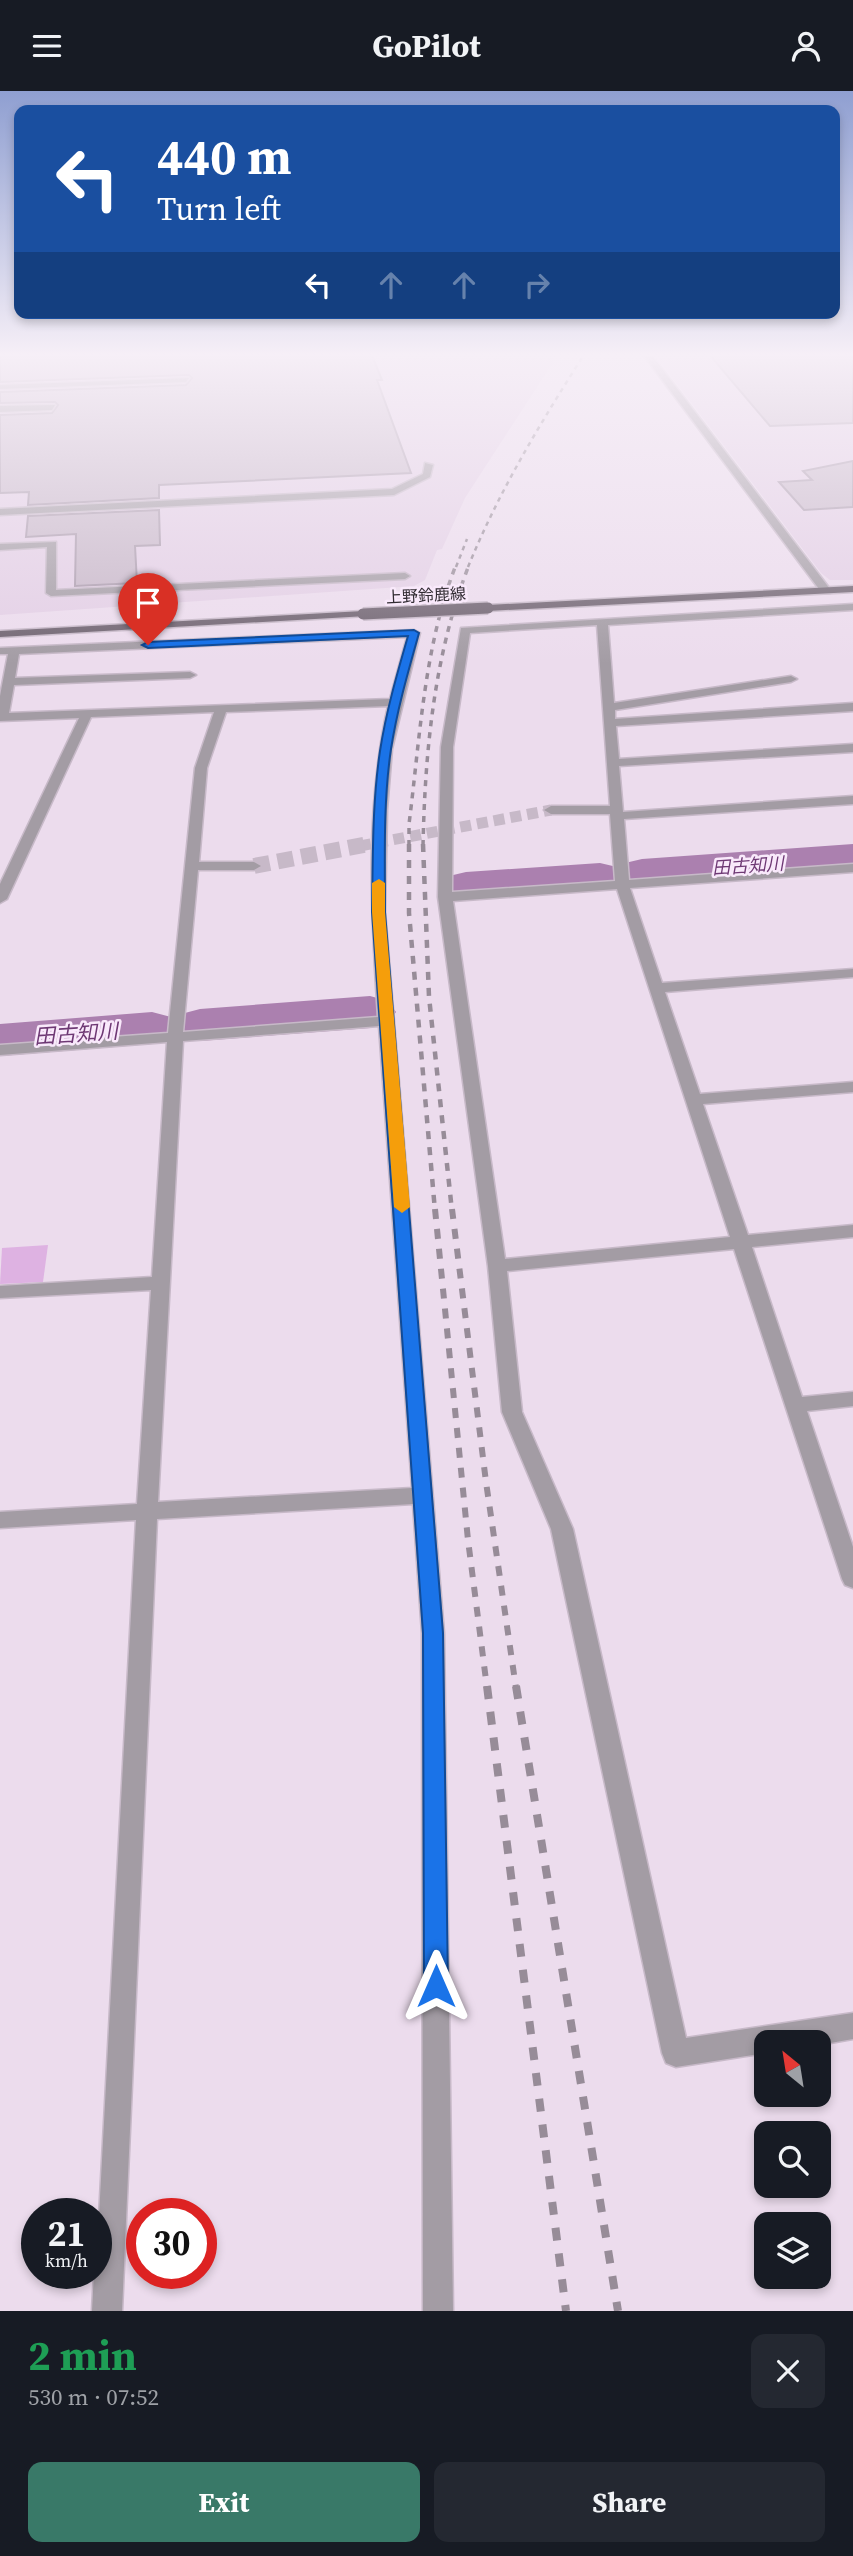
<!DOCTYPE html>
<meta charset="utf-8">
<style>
:root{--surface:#171b24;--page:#242831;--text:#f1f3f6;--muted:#9ea1a6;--accent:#397968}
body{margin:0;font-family:"Source Serif 4","Noto Sans JP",serif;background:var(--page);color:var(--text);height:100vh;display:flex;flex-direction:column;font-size:26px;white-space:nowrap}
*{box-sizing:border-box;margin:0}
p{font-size:23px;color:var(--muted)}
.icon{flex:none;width:38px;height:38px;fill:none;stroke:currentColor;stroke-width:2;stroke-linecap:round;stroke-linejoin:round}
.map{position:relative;height:2220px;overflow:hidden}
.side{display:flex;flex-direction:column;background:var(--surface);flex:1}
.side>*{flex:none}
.top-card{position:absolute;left:14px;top:14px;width:826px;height:214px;border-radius:14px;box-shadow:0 4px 10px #0003;background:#1a4fa0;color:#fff;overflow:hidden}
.needle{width:46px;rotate:330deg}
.controls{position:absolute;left:754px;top:1939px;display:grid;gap:14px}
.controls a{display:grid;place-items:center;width:77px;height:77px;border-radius:14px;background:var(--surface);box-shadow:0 4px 10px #0003;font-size:35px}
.speed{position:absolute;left:21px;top:2107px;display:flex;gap:14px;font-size:35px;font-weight:700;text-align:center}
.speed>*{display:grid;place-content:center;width:91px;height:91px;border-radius:50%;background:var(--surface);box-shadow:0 4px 10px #0003;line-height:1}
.speed small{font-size:18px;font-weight:400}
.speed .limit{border:10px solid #d22;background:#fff;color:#111}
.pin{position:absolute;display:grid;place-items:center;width:60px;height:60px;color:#fff;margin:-72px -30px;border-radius:50% 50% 50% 0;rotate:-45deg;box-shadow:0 0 7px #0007}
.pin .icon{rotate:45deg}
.me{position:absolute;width:77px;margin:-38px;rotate:0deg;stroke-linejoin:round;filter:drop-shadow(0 0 5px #0008)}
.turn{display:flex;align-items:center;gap:24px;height:147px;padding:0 28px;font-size:32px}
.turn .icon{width:91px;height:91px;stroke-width:2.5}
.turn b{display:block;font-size:49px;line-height:60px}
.lanes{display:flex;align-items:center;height:66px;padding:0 28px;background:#0003;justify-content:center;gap:35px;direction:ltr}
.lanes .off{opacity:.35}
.round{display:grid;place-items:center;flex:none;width:74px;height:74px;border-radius:14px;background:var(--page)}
.overview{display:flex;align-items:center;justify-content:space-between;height:119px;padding:0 28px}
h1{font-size:42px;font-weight:700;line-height:52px;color:#1e9e55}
.cta{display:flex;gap:14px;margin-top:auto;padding:14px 28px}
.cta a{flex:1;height:80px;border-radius:14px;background:var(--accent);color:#fff;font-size:28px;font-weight:700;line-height:80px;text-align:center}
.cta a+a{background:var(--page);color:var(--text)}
header{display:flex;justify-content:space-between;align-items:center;height:91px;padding:0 28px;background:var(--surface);font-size:32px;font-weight:700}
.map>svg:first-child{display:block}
.built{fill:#e3cfe5}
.green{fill:#deb2e2}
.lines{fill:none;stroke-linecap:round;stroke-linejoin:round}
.river{fill:#ab80af;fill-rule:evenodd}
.building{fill:#c7b7c8;stroke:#a99aab;stroke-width:2}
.minor-tunnel-far1{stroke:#c7b9c8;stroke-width:11;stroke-dasharray:11 6;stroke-linecap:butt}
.minor-tunnel{stroke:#c7b9c8;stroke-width:16;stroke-dasharray:16 8;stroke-linecap:butt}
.minor-casing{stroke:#c7b9c8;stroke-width:3}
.major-casing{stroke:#c7b9c8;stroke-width:3}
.minor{fill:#a39ca4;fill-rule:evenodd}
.major{fill:#6f6370;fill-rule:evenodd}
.rail-far4{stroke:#978c98;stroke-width:2.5;stroke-dasharray:4.5 4.5;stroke-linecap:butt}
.rail-far3{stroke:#978c98;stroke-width:3.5;stroke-dasharray:6 6;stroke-linecap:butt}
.rail-far2{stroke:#978c98;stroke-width:4.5;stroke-dasharray:8 8;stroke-linecap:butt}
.rail-far1{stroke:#978c98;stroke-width:6;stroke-dasharray:10 10;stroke-linecap:butt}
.rail{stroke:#978c98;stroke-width:8;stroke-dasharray:13 13;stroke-linecap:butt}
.major-bridge-casing{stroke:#c7b9c8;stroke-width:14;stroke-linecap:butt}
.major-bridge{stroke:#6f6370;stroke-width:11}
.route{fill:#1a73e8;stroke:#114b97;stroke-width:2}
.slow{fill:#f59e0b}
.labels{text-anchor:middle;stroke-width:5;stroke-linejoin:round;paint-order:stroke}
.far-street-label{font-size:16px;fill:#322c33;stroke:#f9e9fb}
.far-water-label{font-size:18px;font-style:italic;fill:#6e3874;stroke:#f9e9fb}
.water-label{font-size:21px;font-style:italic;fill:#6e3874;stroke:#f9e9fb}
</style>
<header><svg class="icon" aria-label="menu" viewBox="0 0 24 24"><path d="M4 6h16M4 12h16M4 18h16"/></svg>GoPilot<svg class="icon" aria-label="person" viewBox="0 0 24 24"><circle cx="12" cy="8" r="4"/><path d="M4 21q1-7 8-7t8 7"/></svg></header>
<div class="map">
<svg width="853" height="2220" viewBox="0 0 853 2220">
<rect width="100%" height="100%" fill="#ecdced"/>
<g class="built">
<polygon points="0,262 559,262 465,407 442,458 437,459 425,489 414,495 0,524"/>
<polygon points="653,262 853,262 853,489 830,489 821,482"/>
</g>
<polygon class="green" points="48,1154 43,1191 0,1193 2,1157"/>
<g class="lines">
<g class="river">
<polygon points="853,753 853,781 642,796 625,792 622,788 617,796 600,800 466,809 449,805 442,795 449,785 466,781 600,772 617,776 620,780 625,772 642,768"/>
<polygon points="370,905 388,910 396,921 388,932 370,937 200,950 181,945 177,939 171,948 152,953 0,965 0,933 152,921 171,926 175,932 181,923 200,918"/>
</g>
</g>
<g class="building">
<polygon points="371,262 382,289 377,289 411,382 159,394 159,407 28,414 29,401 0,402 0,324 52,322 58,314 55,311 0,312 0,301 186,294 192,287 189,284 0,291 0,263"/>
<polygon points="708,262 853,262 853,332 770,335"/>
<polygon points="853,370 853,416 804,419 779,391 812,389 803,380"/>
<polygon points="159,419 160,454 135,455 137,492 75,495 76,443 26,446 28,425"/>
</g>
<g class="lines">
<polyline class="minor-tunnel-far1" points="360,755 551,719"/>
<polyline class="minor-tunnel" points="254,775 369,753"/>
<g class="minor-casing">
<g id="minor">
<polygon points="642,262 650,262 830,498 830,502 822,502"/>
<polygon points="189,287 186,291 0,298 0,294"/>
<polygon points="55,314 52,319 0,321 0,315"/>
<polygon points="425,372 433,374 430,386 394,404 0,424 0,418 392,398 423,383"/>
<polygon points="56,451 56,499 405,482 410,485 405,488 51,505 46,502 47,456 0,459 0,453"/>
<path d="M 853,513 L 853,519 L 608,534 L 614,612 L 791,585 L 797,588 L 791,591 L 615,619 L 615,628 L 853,612 L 853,620 L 616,635 L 619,668 L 853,653 L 853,661 L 619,675 L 623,721 L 853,705 L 853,713 L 624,728 L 629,789 L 853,773 L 853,781 L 630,797 L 662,892 L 853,878 L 853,886 L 665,901 L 700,1003 L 853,991 L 853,1001 L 703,1013 L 748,1144 L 853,1134 L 853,1146 L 752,1156 L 802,1306 L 853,1301 L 853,1315 L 807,1320 L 853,1456 L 853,1497 L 845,1494 L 842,1488 L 734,1158 L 507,1180 L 522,1321 L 573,1438 L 686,1947 L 853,1922 L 853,1948 L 819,1954 L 819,1951 L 766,1951 L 766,1962 L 676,1976 L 666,1972 L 662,1962 L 551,1438 L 502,1321 L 488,1175 L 438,806 L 441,656 L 461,537 ZM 597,534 L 610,715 L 551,715 L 544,719 L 551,723 L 610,723 L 615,790 L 452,801 L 453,656 L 470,542 ZM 617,798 L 730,1146 L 505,1168 L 453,810 Z"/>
<path d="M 414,539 L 420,542 L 392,658 L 387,719 L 385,821 L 444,1542 L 453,2220 L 423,2220 L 422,1542 L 413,1413 L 157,1428 L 122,2220 L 92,2220 L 94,2182 L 96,2182 L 136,1429 L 0,1437 L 0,1421 L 137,1413 L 151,1199 L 0,1207 L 0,1195 L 152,1186 L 167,951 L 0,964 L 0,954 L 168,942 L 195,677 L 214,621 L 91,626 L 7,808 L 0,812 L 0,793 L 79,627 L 0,630 L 0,605 L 8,563 L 0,563 L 0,557 ZM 407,546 L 390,608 L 9,622 L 14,594 L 190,587 L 196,584 L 190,581 L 15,587 L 19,563 ZM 388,615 C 365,717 371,822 378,926 L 183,941 L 198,779 L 254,779 L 261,775 L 254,771 L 199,771 L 207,677 L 226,621 ZM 379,935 L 412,1397 L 158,1411 L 183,950 Z"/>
</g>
</g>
<g class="major-casing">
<g id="major">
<polygon points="853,495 853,501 488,520 483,517 488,514"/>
<polygon points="363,520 368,523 367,525 0,546 0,540"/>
</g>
</g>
<use href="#minor" class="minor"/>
<use href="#major" class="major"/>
<g class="rail-far4">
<polyline points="456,476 467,448"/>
<path d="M 468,476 C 499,400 541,331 585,262"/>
</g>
<g class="rail-far3">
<path d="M 409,755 L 409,733 C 420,647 424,555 456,474"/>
<path d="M 423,755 C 425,660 434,564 469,474"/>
</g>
<g class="rail-far2">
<polyline points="409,753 409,822 435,1120"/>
<polyline points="423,753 429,906 452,1120"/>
</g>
<g class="rail-far1">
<polyline points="435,1118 468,1449 487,1597"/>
<polyline points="452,1118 486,1391 516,1597"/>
</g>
<g class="rail">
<polyline points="487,1595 566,2220"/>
<polyline points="516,1595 618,2220"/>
</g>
<g class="major-bridge-casing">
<polyline id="major-bridge" points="363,523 488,517"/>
</g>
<use href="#major-bridge" class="major-bridge"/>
</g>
<linearGradient id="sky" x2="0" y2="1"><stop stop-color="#8f9fd1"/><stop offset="0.46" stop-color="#f6eff7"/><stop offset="1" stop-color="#f6eff7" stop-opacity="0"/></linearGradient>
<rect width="853" height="573" fill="url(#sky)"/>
<path class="route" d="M 414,539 L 419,542 C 408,581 397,619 391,658 C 383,712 385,767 385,821 L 443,1542 L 448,1895 L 444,1903 L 436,1907 L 427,1903 L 424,1895 L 423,1542 L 372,821 C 373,767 372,713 380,660 C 386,621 397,583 408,545 L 148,557 L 142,554 L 148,551 Z"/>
<polygon class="slow" points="379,788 385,792 385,821 410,1116 402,1122 394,1116 372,821 372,792"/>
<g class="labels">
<g class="far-street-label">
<text transform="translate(426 504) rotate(-3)" y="6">上野鈴鹿線</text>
</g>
<g class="far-water-label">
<text transform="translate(748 775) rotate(-4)" y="6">田古知川</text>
</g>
<g class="water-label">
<text transform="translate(76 943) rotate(-4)" y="7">田古知川</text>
</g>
</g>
</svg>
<div class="controls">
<a><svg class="needle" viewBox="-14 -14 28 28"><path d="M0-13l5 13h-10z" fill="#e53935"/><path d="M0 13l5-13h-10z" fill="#9ea1a6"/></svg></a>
<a><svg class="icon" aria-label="search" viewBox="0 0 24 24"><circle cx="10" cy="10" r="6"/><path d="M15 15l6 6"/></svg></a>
<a><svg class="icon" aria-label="layers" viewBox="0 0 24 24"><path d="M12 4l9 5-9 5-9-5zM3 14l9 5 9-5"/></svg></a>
</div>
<div class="speed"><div>21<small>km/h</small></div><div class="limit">30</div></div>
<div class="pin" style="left:148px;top:554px;background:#d93025"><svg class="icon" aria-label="arrive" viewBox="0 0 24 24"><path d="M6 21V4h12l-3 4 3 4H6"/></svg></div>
<svg class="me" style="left:436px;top:1895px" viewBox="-20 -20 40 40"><path d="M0-17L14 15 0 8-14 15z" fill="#1a73e8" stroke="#fff" stroke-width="4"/></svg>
<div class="top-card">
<div class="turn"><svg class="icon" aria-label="left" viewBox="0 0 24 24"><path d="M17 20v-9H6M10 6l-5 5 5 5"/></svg><div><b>440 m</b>Turn left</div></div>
<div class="lanes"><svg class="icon" aria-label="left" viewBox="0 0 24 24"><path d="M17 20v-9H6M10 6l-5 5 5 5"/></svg><svg class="icon off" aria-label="ahead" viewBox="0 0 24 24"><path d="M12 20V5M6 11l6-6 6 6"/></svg><svg class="icon off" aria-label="ahead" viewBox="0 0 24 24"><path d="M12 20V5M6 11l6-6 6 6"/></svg><svg class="icon off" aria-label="right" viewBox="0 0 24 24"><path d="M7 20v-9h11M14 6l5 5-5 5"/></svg></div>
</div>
</div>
<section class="side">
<div class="overview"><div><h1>2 min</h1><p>530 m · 07:52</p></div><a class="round"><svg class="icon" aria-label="close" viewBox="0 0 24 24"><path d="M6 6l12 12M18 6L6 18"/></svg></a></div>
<div class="cta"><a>Exit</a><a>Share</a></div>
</section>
